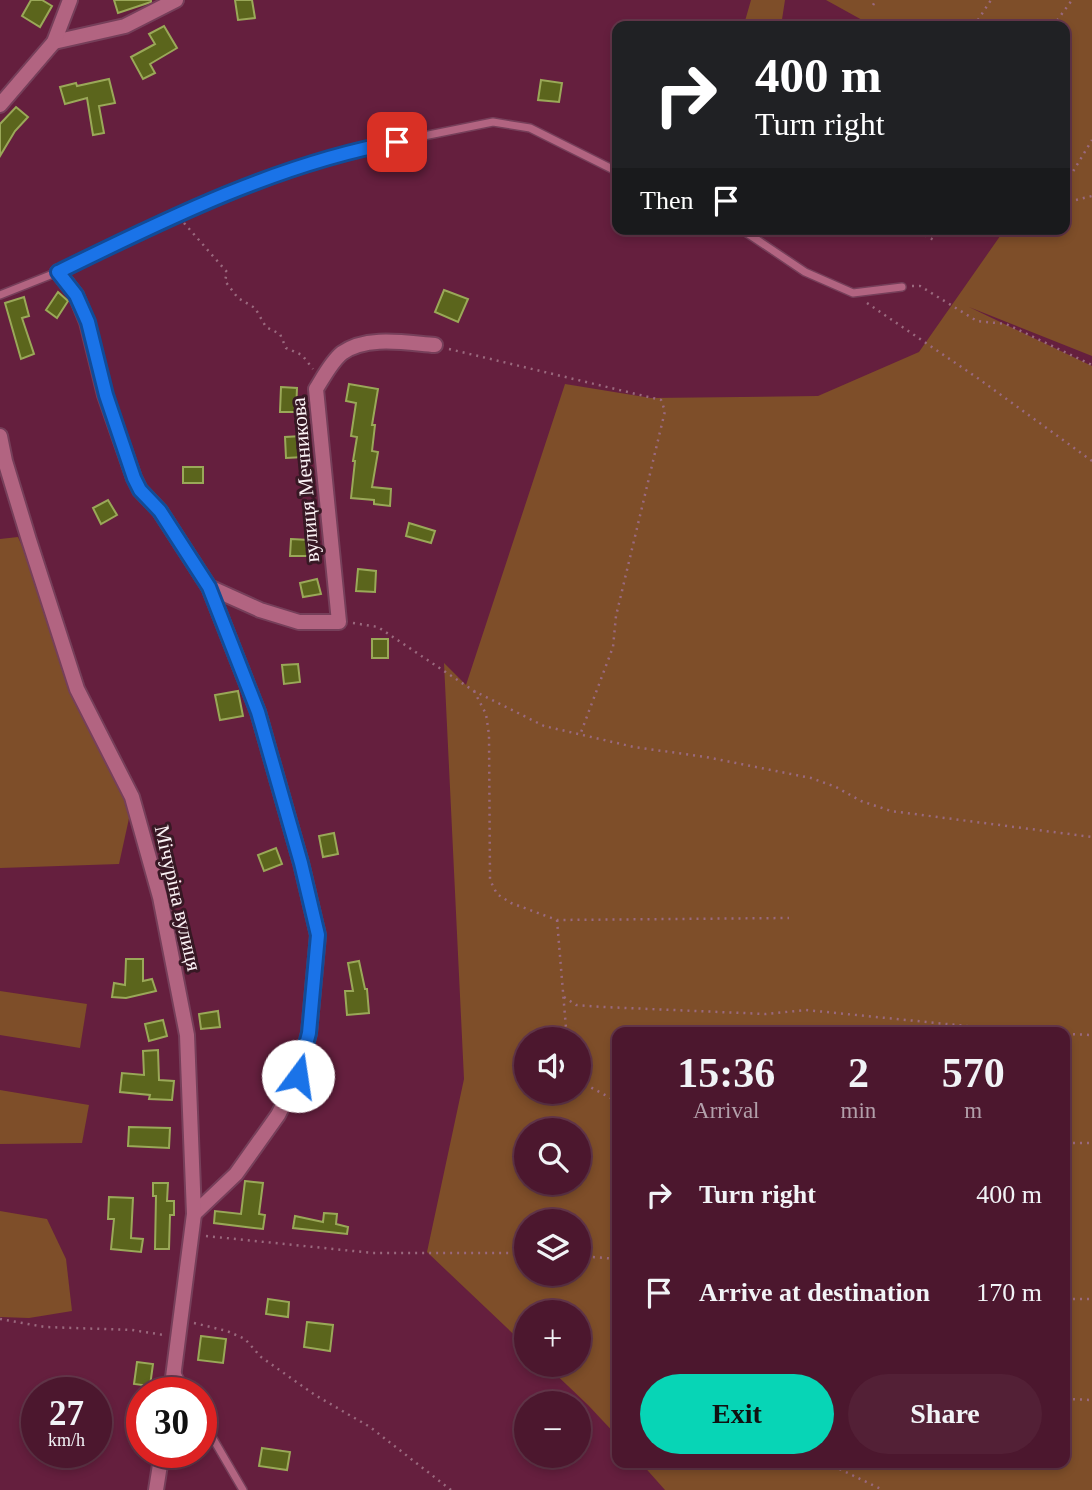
<!DOCTYPE html>
<meta charset="utf-8">
<style>
:root{--surface:#4c172e;--page:#532036;--text:#f1f3f6;--muted:#b29faa;--line:#63364a;--accent:#07d5b6}
body{margin:0;font-family:Georgia,serif;background:var(--page);color:var(--text);height:100vh;display:flex;flex-direction:column;font-size:26px;white-space:nowrap}
*{box-sizing:border-box;margin:0}
p{font-size:23px;color:var(--muted)}
.icon{flex:none;width:38px;height:38px;fill:none;stroke:currentColor;stroke-width:2;stroke-linecap:round;stroke-linejoin:round}
.map{position:relative;flex:1;overflow:hidden}
.details{position:absolute;left:612px;top:1027px;width:458px;height:441px;display:flex;flex-direction:column;background:var(--surface);border-radius:14px;box-shadow:0 4px 10px #0003,0 0 0 2px var(--line)}
.details>*{flex:none}
.hud{position:absolute;left:612px;top:21px;width:458px;height:214px;border-radius:14px;box-shadow:0 4px 10px #0003,0 0 0 2px var(--line);background:#202124;color:#fff;overflow:hidden}
.fabs{position:absolute;left:514px;top:1027px;display:grid;gap:14px}
.fabs a{display:grid;place-items:center;width:77px;height:77px;border-radius:50%;background:var(--surface);box-shadow:0 4px 10px #0003,0 0 0 2px var(--line);font-size:35px}
.speed{position:absolute;left:21px;top:1377px;display:flex;gap:14px;font-size:35px;font-weight:700;text-align:center}
.speed>*{display:grid;place-content:center;width:91px;height:91px;border-radius:50%;background:var(--surface);box-shadow:0 4px 10px #0003,0 0 0 2px var(--line);line-height:1}
.speed small{font-size:18px;font-weight:400}
.speed .limit{border:10px solid #d22;background:#fff;color:#111}
.pin{position:absolute;display:grid;place-items:center;width:60px;height:60px;color:#fff;margin:-30px;border-radius:14px;box-shadow:0 4px 10px #0006}
.me{position:absolute;width:77px;margin:-38px;rotate:14deg;stroke-linejoin:round;filter:drop-shadow(0 0 5px #0008)}
.turn{display:flex;align-items:center;gap:24px;height:147px;padding:0 28px;font-size:32px}
.turn .icon{width:91px;height:91px;stroke-width:2.5}
.turn b{display:block;font-size:49px;line-height:60px}
.then{display:flex;align-items:center;height:66px;padding:0 28px;background:#0003;gap:14px;font-size:26px}
.eta{display:flex;justify-content:space-evenly;align-items:center;height:119px;text-align:center}
.eta b{font-size:42px;font-weight:800;line-height:49px}
.button{display:flex;gap:14px;margin-top:auto;padding:14px 28px}
.button a{flex:1;height:80px;border-radius:42px;background:var(--accent);color:#111;font-size:28px;font-weight:800;line-height:80px;text-align:center}
.button a+a{background:var(--page);color:var(--text)}
ul{padding:0;list-style:none}
li{display:flex;align-items:center;gap:21px;height:98px;padding:0 28px}
li div{flex:1}
li b{display:block;font-size:26px}
li em{font-style:normal}
.map>svg:first-child{display:block}
.green{fill:#7e4e29;fill-rule:evenodd}
.building{fill:#5b651c;stroke:#9aa858;stroke-width:2}
.lines{fill:none;stroke-linecap:round;stroke-linejoin:round}
.service-casing{stroke:#763f5a;stroke-width:10}
.minor-casing{stroke:#763f5a;stroke-width:18}
.path{stroke:#9a697e;stroke-width:2.5;stroke-dasharray:2 5;stroke-linecap:butt}
.service{stroke:#b26481;stroke-width:7}
.minor{stroke:#b26481;stroke-width:14}
.route-casing{stroke:#114b97;stroke-width:18}
.route{stroke:#1a73e8;stroke-width:12}
.labels{text-anchor:middle;stroke-width:6;stroke-linejoin:round;paint-order:stroke}
.street-label{font-size:21px;fill:#fbf2f5;stroke:#371824}
</style>
<div class="map">
<svg width="1092" height="1490" viewBox="0 0 1092 1490">
<rect width="100%" height="100%" fill="#651f3e"/>
<g class="green">
<polygon points="751,0 785,0 781,26 740,26 745,21"/>
<path d="M 826,0 L 1092,0 L 1092,356 L 969,307 L 1092,366 L 1092,1490 L 665,1490 L 641,1463 L 1066,1463 L 1066,1032 L 618,1032 L 618,1437 L 588,1405 L 546,1365 L 579,1365 L 579,1312 L 527,1312 L 527,1347 L 427,1252 L 464,1079 L 444,663 L 466,685 L 565,384 L 651,398 L 818,396 L 919,352 L 1005,229 L 1066,229 L 1066,141 L 1069,137 L 1066,134 L 1066,26 L 873,26 ZM 527,1040 L 579,1040 L 579,1092 L 527,1092 ZM 527,1130 L 579,1130 L 579,1183 L 527,1183 ZM 527,1222 L 579,1222 L 579,1274 L 527,1274 Z"/>
<polygon points="18,537 133,800 119,864 0,868 0,539"/>
<polygon points="0,991 87,1004 80,1048 0,1035"/>
<polygon points="0,1090 89,1105 82,1143 0,1144"/>
<polygon points="0,1211 47,1219 66,1259 72,1311 29,1318 0,1317"/>
</g>
<g class="building">
<polygon points="31,0 42,0 52,6 40,27 22,16"/>
<polygon points="114,0 151,0 151,2 118,13"/>
<polygon points="235,0 252,0 255,18 238,20"/>
<polygon points="164,26 177,48 150,64 155,73 143,79 131,57 155,44 149,34"/>
<polygon points="109,79 115,103 99,106 104,133 93,135 87,98 65,104 60,87 76,83 77,86"/>
<polygon points="541,80 562,83 559,102 538,100"/>
<polygon points="16,107 28,117 15,131 0,156 0,124"/>
<polygon points="444,290 468,299 458,322 435,312"/>
<polygon points="58,292 68,301 57,318 46,310"/>
<polygon points="24,297 29,316 22,318 34,354 21,359 5,303"/>
<polygon points="349,384 378,389 372,425 375,425 372,451 378,452 372,487 391,489 390,506 374,504 374,500 351,498 355,461 353,461 357,437 351,436 356,403 346,401"/>
<polygon points="281,387 297,388 296,412 280,412"/>
<polygon points="302,436 304,457 286,458 285,437"/>
<rect x="183" y="467" width="20" height="16"/>
<polygon points="108,500 117,515 101,524 93,508"/>
<polygon points="409,523 435,531 431,543 406,536"/>
<polygon points="291,539 309,540 308,556 290,556"/>
<polygon points="358,569 376,571 375,592 356,591"/>
<polygon points="317,579 321,594 303,597 300,583"/>
<rect x="372" y="639" width="16" height="19"/>
<polygon points="298,664 300,682 284,684 282,665"/>
<polygon points="238,691 243,716 220,720 215,695"/>
<polygon points="334,833 338,854 323,857 319,836"/>
<polygon points="276,848 282,864 264,871 258,855"/>
<polygon points="126,959 143,959 143,981 152,979 156,991 126,998 112,997 114,983 125,985"/>
<polygon points="359,961 365,989 367,989 369,1013 347,1015 345,991 353,991 348,963"/>
<polygon points="218,1011 220,1027 201,1029 199,1014"/>
<polygon points="163,1020 167,1036 149,1041 145,1024"/>
<polygon points="158,1050 159,1080 174,1081 172,1100 149,1099 150,1095 120,1092 122,1073 144,1075 143,1051"/>
<polygon points="129,1127 170,1128 169,1148 128,1146"/>
<polygon points="245,1181 263,1183 259,1214 265,1215 263,1229 214,1223 215,1211 241,1214"/>
<polygon points="153,1183 168,1183 167,1201 174,1201 174,1215 170,1215 169,1249 155,1249 156,1196 153,1196"/>
<polygon points="109,1197 133,1198 131,1238 143,1239 141,1252 111,1249 114,1219 108,1219"/>
<polygon points="324,1213 337,1214 336,1224 348,1227 347,1234 293,1228 295,1216 323,1222"/>
<polygon points="268,1299 289,1302 288,1317 266,1314"/>
<polygon points="307,1322 333,1325 330,1351 304,1347"/>
<polygon points="201,1336 226,1339 223,1363 198,1360"/>
<polygon points="137,1362 153,1364 150,1386 134,1384"/>
<polygon points="262,1448 290,1452 287,1470 259,1466"/>
</g>
<g class="lines">
<g class="service-casing">
<g id="service">
<polyline points="741,229 805,272 853,293 902,287"/>
<polyline points="0,295 58,272 140,232 271,177 374,146 493,122 530,128 618,172"/>
<polyline points="177,1373 187,1393"/>
<polyline points="201,1418 243,1490"/>
</g>
</g>
<g class="minor-casing">
<g id="minor">
<polyline points="54,42 125,26 176,0"/>
<polyline points="0,105 54,42 70,0"/>
<polyline points="58,272 76,295 87,322 105,395 134,478 140,490 160,511 209,587 258,712 301,863 318,935 309,1033 298,1076 278,1115 236,1174 194,1214"/>
<polyline points="0,436 5,461 29,540 77,689 132,797 160,897 187,1035 194,1214 171,1393"/>
<path d="M 209,587 L 260,610 L 299,622 L 339,622 L 316,389 C 323,378 331,362 342,353 C 367,335 407,343 435,345"/>
<polyline points="156,1490 162,1452"/>
</g>
</g>
<g class="path">
<polyline points="873,5 876,0"/>
<polyline points="974,26 991,0"/>
<polyline points="1053,26 1072,0"/>
<polyline points="1066,183 1092,140"/>
<polyline points="1076,200 1092,196"/>
<polyline points="184,223 227,272 225,281 238,298 255,308 266,327 280,334 286,348 302,355 313,369"/>
<polyline points="912,229 936,241"/>
<polyline points="912,286 920,286 977,321 1006,324 1092,365"/>
<polyline points="867,303 979,379 1092,461"/>
<polyline points="449,349 661,400 665,411 616,616 613,647 580,735"/>
<polyline points="353,623 378,627 474,691 544,726 634,747 706,757 811,778 836,787 861,801 891,811 1092,837"/>
<polyline points="474,691 486,714 489,735 490,880 497,894 511,903 557,920 789,918"/>
<polyline points="557,920 567,1040"/>
<polyline points="564,997 576,1005 603,1007 766,1014 806,1010 1027,1032"/>
<polyline points="1066,1034 1092,1035"/>
<polyline points="579,1081 618,1102"/>
<polyline points="1066,1143 1092,1143"/>
<polyline points="206,1236 373,1253 527,1253"/>
<polyline points="579,1256 618,1259"/>
<polyline points="1066,1299 1092,1299"/>
<polyline points="0,1319 45,1327 132,1330 164,1335"/>
<polyline points="194,1323 227,1331 245,1339 261,1357 315,1395 370,1427 451,1490"/>
<polyline points="1066,1399 1092,1400"/>
<polyline points="827,1463 883,1490"/>
</g>
<use href="#service" class="service"/>
<use href="#minor" class="minor"/>
</g>
<g class="lines">
<g class="route-casing">
<path id="route" d="M 298,1076 L 309,1033 L 318,935 L 301,863 L 258,712 L 209,587 L 160,511 L 140,490 L 134,478 L 106,395 L 88,322 L 76,295 L 58,272 C 164,220 279,163 397,142"/>
</g>
<use href="#route" class="route"/>
</g>
<g class="labels">
<g class="street-label">
<text transform="translate(305 480) rotate(-95)" y="7">вулиця Мечникова</text>
<text transform="translate(178 898) rotate(77)" y="7">Мічуріна вулиця</text>
</g>
</g>
</svg>
<div class="fabs">
<a><svg class="icon" aria-label="sound" viewBox="0 0 24 24"><path d="M4 9h4l5-4v14l-5-4H4zM17 9q2 3 0 6"/></svg></a>
<a><svg class="icon" aria-label="search" viewBox="0 0 24 24"><circle cx="10" cy="10" r="6"/><path d="M15 15l6 6"/></svg></a>
<a><svg class="icon" aria-label="layers" viewBox="0 0 24 24"><path d="M12 4l9 5-9 5-9-5zM3 14l9 5 9-5"/></svg></a>
<a>+</a>
<a>−</a>
</div>
<div class="speed"><div>27<small>km/h</small></div><div class="limit">30</div></div>
<div class="pin" style="left:397px;top:142px;background:#d93025"><svg class="icon" aria-label="arrive" viewBox="0 0 24 24"><path d="M6 21V4h12l-3 4 3 4H6"/></svg></div>
<svg class="me" style="left:298px;top:1076px" viewBox="-20 -20 40 40"><circle r="19" fill="#fff"/><path d="M0-13L10 11 0 6-10 11z" fill="#1a73e8"/></svg>
<div class="hud">
<div class="turn"><svg class="icon" aria-label="right" viewBox="0 0 24 24"><path d="M7 20v-9h11M14 6l5 5-5 5"/></svg><div><b>400 m</b>Turn right</div></div>
<div class="then">Then<svg class="icon" aria-label="arrive" viewBox="0 0 24 24"><path d="M6 21V4h12l-3 4 3 4H6"/></svg></div>
</div>
<section class="details">
<div class="eta">
<div><b>15:36</b><p>Arrival</p></div>
<div><b>2</b><p>min</p></div>
<div><b>570</b><p>m</p></div>
</div>
<ul>
<li><svg class="icon" aria-label="right" viewBox="0 0 24 24"><path d="M7 20v-9h11M14 6l5 5-5 5"/></svg><div><b>Turn right</b></div><em>400 m</em></li>
<li><svg class="icon" aria-label="arrive" viewBox="0 0 24 24"><path d="M6 21V4h12l-3 4 3 4H6"/></svg><div><b>Arrive at destination</b></div><em>170 m</em></li>
</ul>
<div class="button"><a>Exit</a><a>Share</a></div>
</section>
</div>
